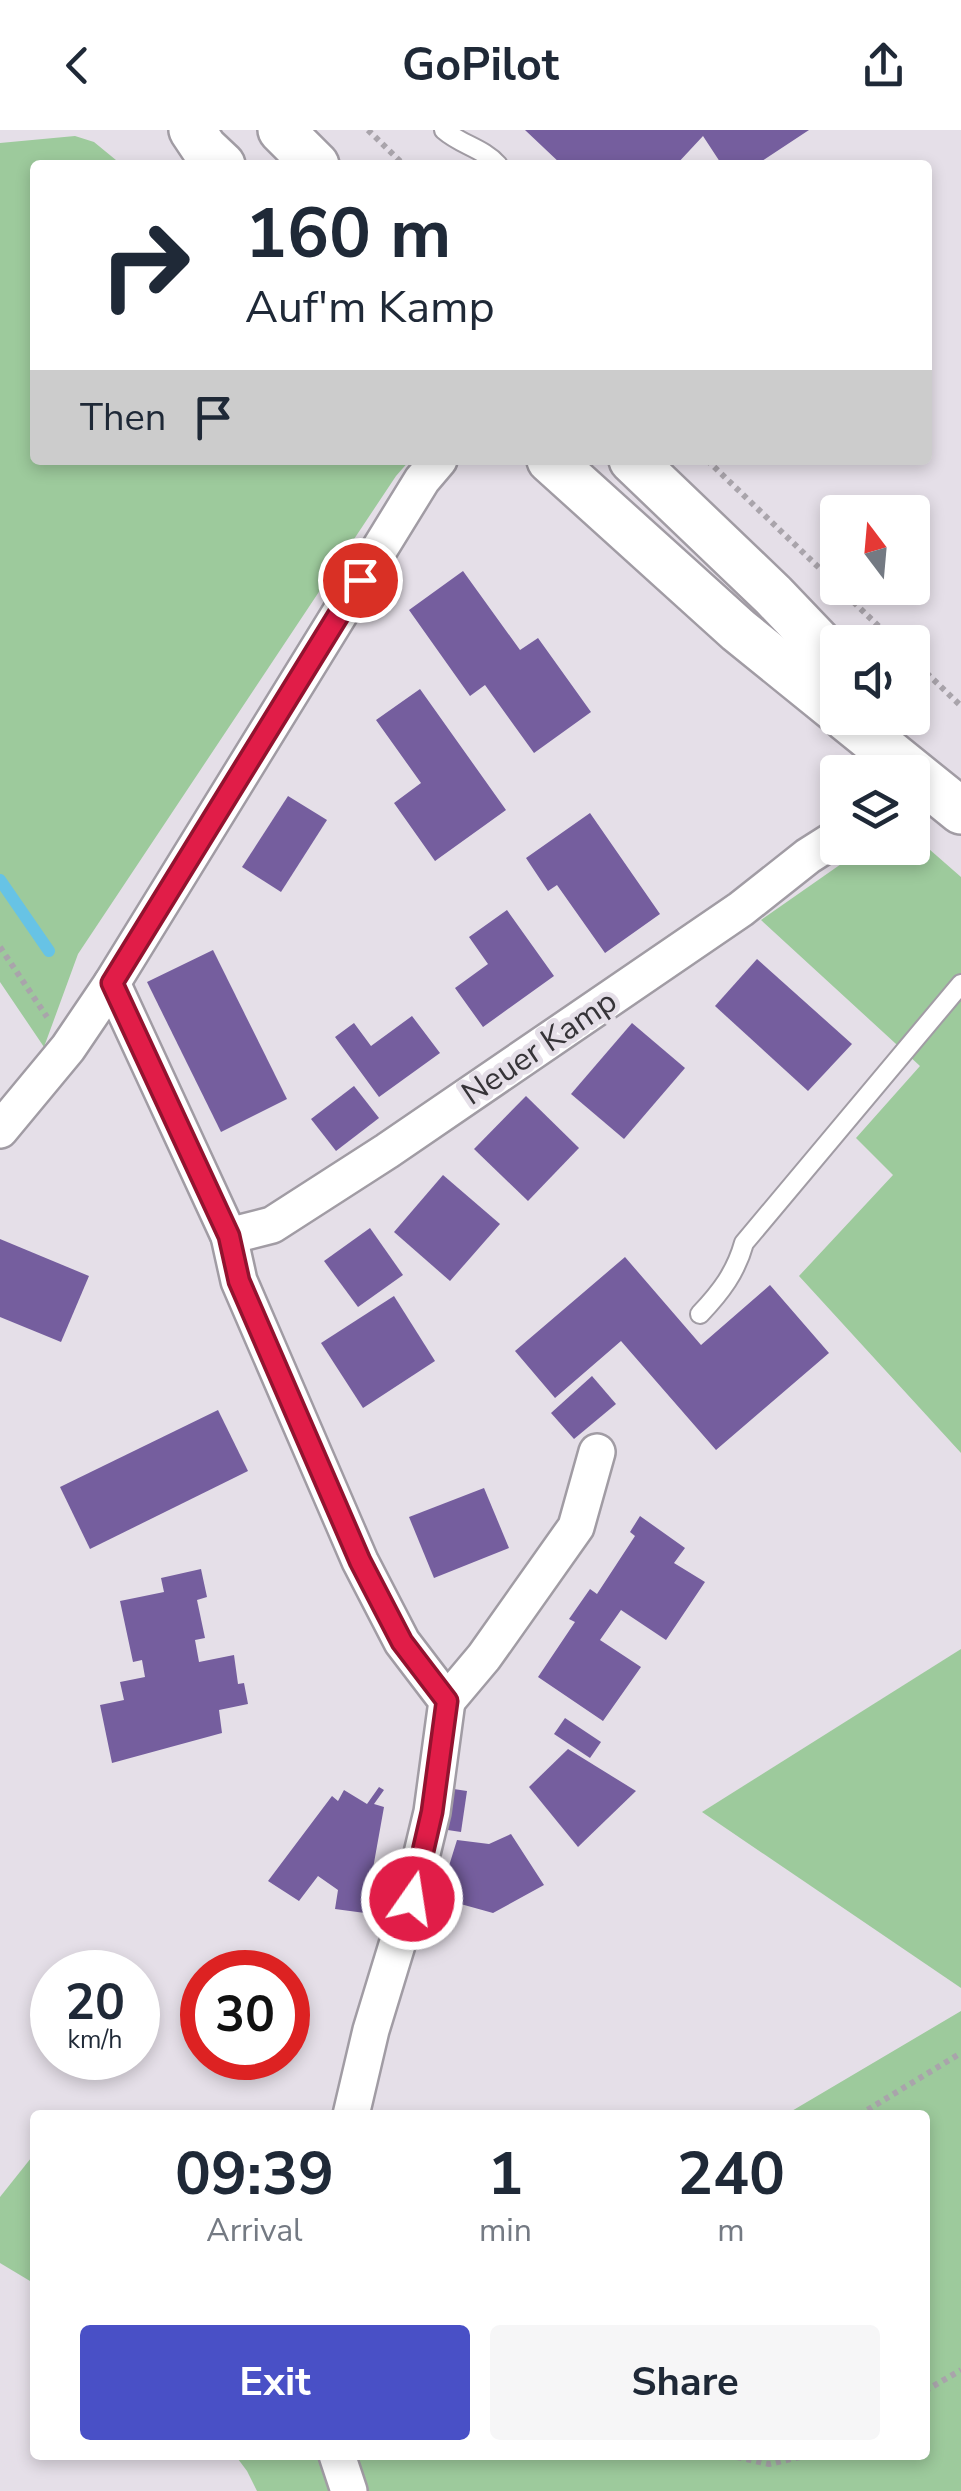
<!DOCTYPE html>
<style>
:root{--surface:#fff;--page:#f6f6f7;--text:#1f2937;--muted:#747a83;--accent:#4950c6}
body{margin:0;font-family:"Nunito Sans",sans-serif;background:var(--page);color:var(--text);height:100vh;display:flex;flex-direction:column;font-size:38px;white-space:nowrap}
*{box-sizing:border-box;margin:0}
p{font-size:32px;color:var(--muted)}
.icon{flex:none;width:55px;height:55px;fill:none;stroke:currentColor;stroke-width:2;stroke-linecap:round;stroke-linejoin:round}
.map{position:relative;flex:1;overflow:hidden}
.sheet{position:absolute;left:30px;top:1980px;width:900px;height:350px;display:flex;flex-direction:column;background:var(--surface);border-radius:10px;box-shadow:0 5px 15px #0003}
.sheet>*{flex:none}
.guide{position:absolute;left:30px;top:30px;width:902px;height:305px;border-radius:10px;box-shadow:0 5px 15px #0003;background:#fff;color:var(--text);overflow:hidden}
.needle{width:65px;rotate:344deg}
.tools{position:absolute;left:820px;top:365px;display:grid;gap:20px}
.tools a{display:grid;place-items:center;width:110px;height:110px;border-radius:10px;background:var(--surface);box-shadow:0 5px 15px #0003;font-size:50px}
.speed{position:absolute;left:30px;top:1820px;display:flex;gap:20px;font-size:50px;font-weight:700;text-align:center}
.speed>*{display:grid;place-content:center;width:130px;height:130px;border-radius:50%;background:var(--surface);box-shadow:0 5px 15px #0003;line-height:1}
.speed small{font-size:25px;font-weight:400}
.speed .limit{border:15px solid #d22;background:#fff;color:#111}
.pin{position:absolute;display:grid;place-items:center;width:85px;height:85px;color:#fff;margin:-42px;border:5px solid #fff;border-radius:50%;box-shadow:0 2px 10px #0007}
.me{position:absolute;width:110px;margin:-55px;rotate:13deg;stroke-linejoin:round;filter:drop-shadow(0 0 8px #0008)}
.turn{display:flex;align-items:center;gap:35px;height:210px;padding:0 50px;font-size:45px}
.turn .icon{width:130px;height:130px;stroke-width:2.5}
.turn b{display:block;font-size:70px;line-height:85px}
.then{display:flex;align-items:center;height:95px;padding:0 50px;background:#0003;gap:20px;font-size:38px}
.eta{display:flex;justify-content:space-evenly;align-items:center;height:170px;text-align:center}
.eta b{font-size:60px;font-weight:700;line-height:70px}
.action{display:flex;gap:20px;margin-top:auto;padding:20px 50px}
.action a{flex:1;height:115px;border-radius:10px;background:var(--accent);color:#fff;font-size:40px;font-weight:700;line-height:115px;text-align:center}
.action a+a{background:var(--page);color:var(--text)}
header{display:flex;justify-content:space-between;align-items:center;height:130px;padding:0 50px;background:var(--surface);font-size:45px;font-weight:700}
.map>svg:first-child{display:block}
.green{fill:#9dca9c}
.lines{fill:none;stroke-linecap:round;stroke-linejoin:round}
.stream{stroke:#67c3e5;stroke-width:12}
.building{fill:#755e9e}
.service-casing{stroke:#a19ca4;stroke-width:22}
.minor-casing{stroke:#a19ca4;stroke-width:40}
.tertiary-casing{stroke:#a19ca4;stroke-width:50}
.path{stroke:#a9a4ab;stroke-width:6;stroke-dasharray:5 5;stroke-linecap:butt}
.service{stroke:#fff;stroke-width:18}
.minor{stroke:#fff;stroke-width:35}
.tertiary{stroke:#fff;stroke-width:45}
.route-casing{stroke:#92132f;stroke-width:25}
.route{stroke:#e11d48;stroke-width:18}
.labels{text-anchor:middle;stroke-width:10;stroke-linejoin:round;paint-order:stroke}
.street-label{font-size:32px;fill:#363438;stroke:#e5dfe8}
</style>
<header><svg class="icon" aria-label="back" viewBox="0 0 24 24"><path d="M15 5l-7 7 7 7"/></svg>GoPilot<svg class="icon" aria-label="share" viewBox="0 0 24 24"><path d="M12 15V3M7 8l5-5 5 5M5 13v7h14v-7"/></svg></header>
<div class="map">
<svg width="961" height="2361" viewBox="0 0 961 2361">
<rect width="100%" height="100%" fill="#e5dfe8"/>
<g class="green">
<polygon points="75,6 94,12 122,35 35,35 35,330 410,330 396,346 78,824 44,917 0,852 0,13"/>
<polygon points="913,705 961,747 961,1323 799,1146 893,1045 856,1008 920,936 761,790 864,718 912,718"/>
<polygon points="961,1519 961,1858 702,1682"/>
<polygon points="961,1881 961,2361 257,2361 247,2341 235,2325 925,2325 925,1985 785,1985"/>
<polygon points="35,2023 35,2154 0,2133 0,2067"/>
</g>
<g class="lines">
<polyline class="stream" points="0,750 49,821"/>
</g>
<g class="building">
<polygon points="525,0 809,0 756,35 722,35 703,6 676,35 562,35"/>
<polygon points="463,441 520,520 538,508 591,582 534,623 485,555 470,566 409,480"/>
<polygon points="420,559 506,680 435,731 394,673 421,653 376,590"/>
<polygon points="288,666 327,690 281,762 242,737"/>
<polygon points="590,683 660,784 605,823 557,755 548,761 526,728"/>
<polygon points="507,780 554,846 483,897 455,858 488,834 469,807"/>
<polygon points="213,820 287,969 221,1002 147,852"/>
<polygon points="757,829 852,914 808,961 715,876"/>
<polygon points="412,886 440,923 379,967 335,907 354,893 371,916"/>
<polygon points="632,893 685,938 624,1009 571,964"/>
<polygon points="354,956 379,988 336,1021 311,989"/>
<polygon points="526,966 579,1018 528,1071 474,1019"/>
<polygon points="443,1045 500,1094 450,1151 394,1102"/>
<polygon points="370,1098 403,1145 358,1177 324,1131"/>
<polygon points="0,1109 89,1146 61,1212 0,1187"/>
<polygon points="625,1127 701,1215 770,1155 829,1223 716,1320 621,1211 555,1268 515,1221"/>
<polygon points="394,1166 435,1231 363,1278 321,1213"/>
<polygon points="592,1246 616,1274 574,1309 551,1283"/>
<polygon points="218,1280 248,1341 90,1419 60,1357"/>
<polygon points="484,1358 509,1418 434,1448 409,1387"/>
<polygon points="640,1386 685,1418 674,1433 705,1452 666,1510 621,1480 600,1510 641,1537 603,1591 538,1547 575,1492 569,1489 590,1459 597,1464 635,1406 630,1402"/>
<polygon points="201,1439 207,1467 197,1470 205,1508 195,1510 199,1532 234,1525 238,1554 244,1553 248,1574 219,1580 222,1603 112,1633 100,1575 124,1570 120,1552 145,1547 142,1530 133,1532 120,1471 164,1462 161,1448"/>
<polygon points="565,1588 601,1612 590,1628 554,1604"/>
<polygon points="568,1619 636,1661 578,1717 529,1657"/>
<polygon points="379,1657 384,1660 374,1674 384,1677 365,1783 335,1779 338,1760 318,1746 299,1771 268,1751 332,1666 338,1671 344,1660 367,1674"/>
<polygon points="447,1658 467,1661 461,1702 441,1699"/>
<polygon points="511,1704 544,1755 493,1783 439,1768 457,1710 489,1714"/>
</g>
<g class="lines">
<g class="service-casing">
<g id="service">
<path d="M 444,0 C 461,15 483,18 498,35"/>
<path d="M 700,1184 C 721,1162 736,1142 744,1113 L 961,854"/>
</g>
</g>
<g class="minor-casing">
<g id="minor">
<polyline points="112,853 229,1106 239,1151 360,1431 402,1512 447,1571 432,1682 411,1769 371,1900 351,1985"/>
<polyline points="0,1000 68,918 112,853 422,350 439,330"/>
<polyline points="229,1106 272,1095 387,1021 741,779 808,726 838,707"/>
<polyline points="447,1571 484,1527 576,1397 597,1322"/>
<polyline points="337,2325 349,2361"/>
</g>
</g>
<g class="tertiary-casing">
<g id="tertiary">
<polyline points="192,0 204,18 222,35"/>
<polyline points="281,0 316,35"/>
<polyline points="550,330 738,500 838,581"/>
<polyline points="632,330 773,465 838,533"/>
<polyline points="846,588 961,681"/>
</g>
</g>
<g class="path">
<polyline points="368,0 404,35"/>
<polyline points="707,330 838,456"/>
<polyline points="839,458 895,512"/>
<polyline points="912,529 961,576"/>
<polyline points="0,817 47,887"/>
<polyline points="859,1985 961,1923"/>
<polyline points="925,2261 961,2240"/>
<polyline points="727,2325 769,2334 809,2325"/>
</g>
<use href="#service" class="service"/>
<use href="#minor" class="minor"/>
<use href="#tertiary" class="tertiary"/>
</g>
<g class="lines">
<g class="route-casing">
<polyline id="route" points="360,450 112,853 229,1106 239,1151 360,1431 402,1512 447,1571 432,1682 412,1769"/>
</g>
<use href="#route" class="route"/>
</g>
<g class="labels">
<g class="street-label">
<text transform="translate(539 917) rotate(-34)" y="11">Neuer Kamp</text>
</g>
</g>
</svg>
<div class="tools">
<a><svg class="needle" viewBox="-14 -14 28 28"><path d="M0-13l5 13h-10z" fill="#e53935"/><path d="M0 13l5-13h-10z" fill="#747a83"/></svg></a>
<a><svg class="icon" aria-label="sound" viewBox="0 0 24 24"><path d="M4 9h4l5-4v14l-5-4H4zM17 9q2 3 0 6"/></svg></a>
<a><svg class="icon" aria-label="layers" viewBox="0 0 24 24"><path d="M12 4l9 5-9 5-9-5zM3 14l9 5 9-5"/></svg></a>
</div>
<div class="speed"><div>20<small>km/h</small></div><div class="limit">30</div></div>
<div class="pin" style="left:360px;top:450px;background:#d93025"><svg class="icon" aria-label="arrive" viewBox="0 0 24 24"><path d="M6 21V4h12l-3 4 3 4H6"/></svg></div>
<svg class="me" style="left:412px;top:1769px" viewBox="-20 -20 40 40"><circle r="17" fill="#e11d48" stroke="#fff" stroke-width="3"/><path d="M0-11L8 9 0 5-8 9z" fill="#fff"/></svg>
<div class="guide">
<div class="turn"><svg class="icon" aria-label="right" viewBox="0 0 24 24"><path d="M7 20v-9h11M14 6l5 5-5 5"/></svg><div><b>160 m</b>Auf'm Kamp</div></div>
<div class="then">Then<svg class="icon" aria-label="arrive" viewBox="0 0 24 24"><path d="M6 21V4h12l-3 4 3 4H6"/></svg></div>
</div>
<section class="sheet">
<div class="eta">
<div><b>09:39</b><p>Arrival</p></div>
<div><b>1</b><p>min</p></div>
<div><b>240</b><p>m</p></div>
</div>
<div class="action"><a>Exit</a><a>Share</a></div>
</section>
</div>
